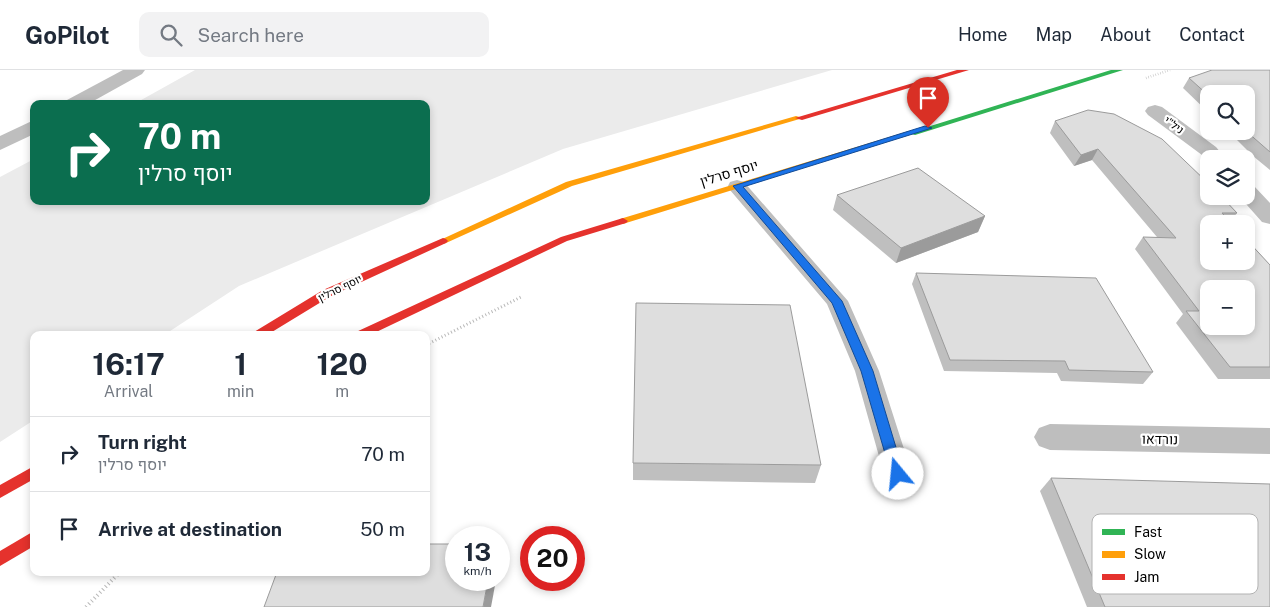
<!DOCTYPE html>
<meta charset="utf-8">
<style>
:root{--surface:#fff;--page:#f2f2f3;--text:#1f2937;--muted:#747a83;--line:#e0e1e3}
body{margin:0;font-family:"Public Sans",Heebo,sans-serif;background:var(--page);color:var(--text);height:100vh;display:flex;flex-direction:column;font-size:19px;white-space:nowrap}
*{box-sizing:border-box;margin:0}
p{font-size:16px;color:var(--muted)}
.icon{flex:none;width:28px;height:28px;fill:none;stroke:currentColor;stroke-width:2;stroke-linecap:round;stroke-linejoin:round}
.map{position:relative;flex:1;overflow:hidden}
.drawer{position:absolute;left:30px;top:261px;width:400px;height:245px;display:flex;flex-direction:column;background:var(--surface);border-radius:10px;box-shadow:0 2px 8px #0003}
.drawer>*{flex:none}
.banner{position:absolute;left:30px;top:30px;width:400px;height:105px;border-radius:10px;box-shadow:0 2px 8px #0003;background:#0b6e4f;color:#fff;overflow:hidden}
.tools{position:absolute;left:1200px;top:15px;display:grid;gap:10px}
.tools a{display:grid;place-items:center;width:55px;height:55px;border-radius:10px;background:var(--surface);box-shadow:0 2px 8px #0003;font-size:25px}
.speed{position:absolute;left:445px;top:456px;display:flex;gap:10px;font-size:25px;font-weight:700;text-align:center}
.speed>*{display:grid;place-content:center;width:65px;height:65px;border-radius:50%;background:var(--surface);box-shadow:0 2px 8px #0003;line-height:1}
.speed small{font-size:12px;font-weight:400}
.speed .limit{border:8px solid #d22;background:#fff;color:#111}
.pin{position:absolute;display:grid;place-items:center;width:42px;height:42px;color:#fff;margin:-51px -21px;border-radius:50% 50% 50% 0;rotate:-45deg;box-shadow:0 0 5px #0007}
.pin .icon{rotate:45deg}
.me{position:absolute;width:55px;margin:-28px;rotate:343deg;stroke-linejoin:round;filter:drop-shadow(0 0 4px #0008)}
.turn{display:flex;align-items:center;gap:18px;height:105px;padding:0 25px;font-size:22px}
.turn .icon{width:65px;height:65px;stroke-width:2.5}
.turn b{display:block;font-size:35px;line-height:42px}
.eta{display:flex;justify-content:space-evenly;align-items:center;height:85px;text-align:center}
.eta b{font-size:30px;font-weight:700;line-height:35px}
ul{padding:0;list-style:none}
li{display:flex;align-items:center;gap:15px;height:75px;padding:0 25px;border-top:1px solid var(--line)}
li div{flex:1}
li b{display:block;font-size:19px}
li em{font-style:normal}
header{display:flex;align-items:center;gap:30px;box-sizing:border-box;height:70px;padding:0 25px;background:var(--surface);border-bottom:1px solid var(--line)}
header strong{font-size:24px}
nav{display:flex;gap:28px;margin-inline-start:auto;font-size:18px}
.search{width:350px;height:45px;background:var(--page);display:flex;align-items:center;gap:12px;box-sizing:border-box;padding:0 18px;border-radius:10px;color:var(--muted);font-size:19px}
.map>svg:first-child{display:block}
.green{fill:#ebebeb}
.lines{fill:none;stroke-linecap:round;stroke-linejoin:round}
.path-far2{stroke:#b9b9b9;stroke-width:2.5;stroke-dasharray:0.5 2;stroke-linecap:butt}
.path-far1{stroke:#b9b9b9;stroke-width:3;stroke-dasharray:1 2.5;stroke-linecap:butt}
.path{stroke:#b9b9b9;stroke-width:4;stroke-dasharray:1 3;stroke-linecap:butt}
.lane{fill:#bebebe;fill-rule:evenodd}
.street{fill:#bebebe;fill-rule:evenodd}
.fast{fill:#30b455;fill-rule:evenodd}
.slow{fill:#ff9f0a;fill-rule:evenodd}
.jam{fill:#e5322d;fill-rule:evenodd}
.wall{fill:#bfbfbf}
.shaded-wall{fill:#9b9b9b}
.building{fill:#dedede;stroke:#9b9b9b;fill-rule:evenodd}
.route{fill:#1a73e8;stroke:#114b97}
.labels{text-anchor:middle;stroke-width:4.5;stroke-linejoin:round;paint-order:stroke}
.far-street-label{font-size:11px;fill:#000;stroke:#fff}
.street-label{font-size:14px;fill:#000;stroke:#fff}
.key{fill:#fff;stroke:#b2b2b2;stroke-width:1}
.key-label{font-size:14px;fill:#000}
</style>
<header>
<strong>GoPilot</strong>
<div class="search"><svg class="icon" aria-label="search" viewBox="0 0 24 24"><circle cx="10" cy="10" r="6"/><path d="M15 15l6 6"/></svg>Search here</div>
<nav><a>Home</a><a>Map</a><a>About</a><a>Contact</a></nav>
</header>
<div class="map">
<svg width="1270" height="537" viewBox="0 0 1270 537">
<rect width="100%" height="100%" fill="#fff"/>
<polygon class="green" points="195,0 832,0 563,79 239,216 164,265 34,265 34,350 0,372 0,107 34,89 34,131 426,131 426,34 134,34"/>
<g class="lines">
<polyline class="path-far2" points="1146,8 1170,0"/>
<polyline class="path-far1" points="426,275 521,227"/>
<polyline class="path" points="86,537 120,502"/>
<polygon class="lane" points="737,110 744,112 848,231 879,301 912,404 908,413 898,416 888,413 884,404 855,301 827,234 730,120 728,116 730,112"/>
<g class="street">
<polygon points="123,0 145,0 142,4 88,34 65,34 67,30"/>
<polygon points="1155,35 1162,37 1216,77 1226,89 1209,89 1209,93 1202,85 1148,45 1145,41 1148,37"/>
<polygon points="34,50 34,64 0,80 0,66"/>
<polygon points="1246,114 1254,116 1270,133 1270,154 1262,152 1239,126 1246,126"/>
<polygon points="1050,354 1270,358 1270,384 1050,380 1039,376 1034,367 1039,358"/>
</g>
<polygon class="fast" points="1111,0 1123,0 915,65 908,63"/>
<g class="slow">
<polygon points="796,46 803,48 572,116 446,173 443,174 438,171 566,112"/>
<polygon points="909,61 916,63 626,153 623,154 618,151 620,149"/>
</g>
<g class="jam">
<polygon points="957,0 969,0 802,50 795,48"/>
<polygon points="623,148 628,151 626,153 567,171 370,265 354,265 356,262 561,167"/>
<polygon points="443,168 446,169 448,171 446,173 331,226 267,265 252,265 254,262 323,220"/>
<polygon points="34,396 34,409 0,428 0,415"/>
<polygon points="34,461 34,476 0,496 0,481"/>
</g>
</g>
<g class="wall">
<polygon points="1270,0 1270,100 1253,86 1228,61 1246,61 1246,24 1209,24 1209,43 1183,18 1189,8"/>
<polygon points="1055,51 1237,143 1230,152 1270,195 1270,309 1218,309 1176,253 1183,244 1135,179 1143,167 1157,167 1092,90 1074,96 1050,63"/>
<polygon points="837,125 985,146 978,162 896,193 833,140"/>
<polygon points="916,203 1153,302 1143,314 1061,311 1057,303 944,301 912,214"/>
<polygon points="633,393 821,395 815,413 633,410"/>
<polygon points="1051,408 1270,537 1087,537 1040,421"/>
</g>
<g class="shaded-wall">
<polygon points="1098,79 1092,90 1074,96 1081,85"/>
<polygon points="985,146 978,162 896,193 901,178"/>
<polygon points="488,510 496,510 491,537 483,537"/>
</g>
<g class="building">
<polygon points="1212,0 1270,0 1270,82 1246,61 1246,24 1209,24 1209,26 1189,8"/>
<path d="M 1088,40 L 1114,44 L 1162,69 L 1209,114 L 1209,126 L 1221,126 L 1237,143 L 1222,143 L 1232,154 L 1209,154 L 1209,191 L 1246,191 L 1246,169 L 1270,195 L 1270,297 L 1230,297 L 1186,241 L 1199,241 L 1143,167 L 1176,168 L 1098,79 L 1081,85 L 1055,51 ZM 1209,219 L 1246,219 L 1246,256 L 1209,256 Z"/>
<polygon points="918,98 985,146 901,178 837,125"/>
<polygon points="916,203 1096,208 1153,302 1069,300 1065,291 950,290"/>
<polygon points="636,233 790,235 821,395 633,393"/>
<polygon points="1051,408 1270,414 1270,537 1105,537"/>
<polygon points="426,474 456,474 456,510 488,510 483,537 264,537 277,502 426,502"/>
</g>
<polygon class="route" points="925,56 932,58 743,117 842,231 873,301 904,404 902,408 898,410 893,408 891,404 861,301 832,233 733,116"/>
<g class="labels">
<g class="far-street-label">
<text transform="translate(1174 55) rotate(36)" y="4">ניל"י</text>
<text transform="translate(340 218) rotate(-26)" y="4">יוסף סרלין</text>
</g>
<g class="street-label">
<text transform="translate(729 103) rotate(-17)" y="5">יוסף סרלין</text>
<text transform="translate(1160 369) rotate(1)" y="5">נורדאו</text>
</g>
</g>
<rect x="1092" y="444" width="166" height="80" rx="8" class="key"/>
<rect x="1102" y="459" width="23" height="6" fill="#30b455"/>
<rect x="1102" y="481" width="23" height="7" fill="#ff9f0a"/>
<rect x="1102" y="504" width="23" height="6" fill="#e5322d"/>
<g class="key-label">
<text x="1134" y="467">Fast</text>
<text x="1134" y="489">Slow</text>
<text x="1134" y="512">Jam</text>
</g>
</svg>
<div class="tools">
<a><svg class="icon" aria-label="search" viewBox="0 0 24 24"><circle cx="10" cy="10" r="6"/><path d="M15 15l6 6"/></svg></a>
<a><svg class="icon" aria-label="layers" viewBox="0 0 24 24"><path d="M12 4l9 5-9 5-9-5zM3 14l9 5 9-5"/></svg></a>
<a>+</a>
<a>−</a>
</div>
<div class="speed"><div>13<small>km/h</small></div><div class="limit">20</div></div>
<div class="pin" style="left:928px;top:58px;background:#d93025"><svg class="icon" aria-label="arrive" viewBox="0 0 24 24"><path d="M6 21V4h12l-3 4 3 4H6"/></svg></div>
<svg class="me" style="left:898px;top:404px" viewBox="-20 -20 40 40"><circle r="19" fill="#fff"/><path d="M0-13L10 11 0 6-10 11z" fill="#1a73e8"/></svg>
<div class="banner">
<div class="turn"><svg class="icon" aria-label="right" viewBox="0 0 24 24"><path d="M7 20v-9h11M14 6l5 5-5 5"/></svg><div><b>70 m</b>יוסף סרלין</div></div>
</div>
<section class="drawer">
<div class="eta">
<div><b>16:17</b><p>Arrival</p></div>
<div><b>1</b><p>min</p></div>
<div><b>120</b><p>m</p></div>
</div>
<ul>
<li><svg class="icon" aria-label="right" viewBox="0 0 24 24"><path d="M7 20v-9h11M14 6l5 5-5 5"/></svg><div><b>Turn right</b><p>יוסף סרלין</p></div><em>70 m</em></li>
<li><svg class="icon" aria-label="arrive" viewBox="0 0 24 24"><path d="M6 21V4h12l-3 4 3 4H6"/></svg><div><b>Arrive at destination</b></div><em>50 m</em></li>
</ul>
</section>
</div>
